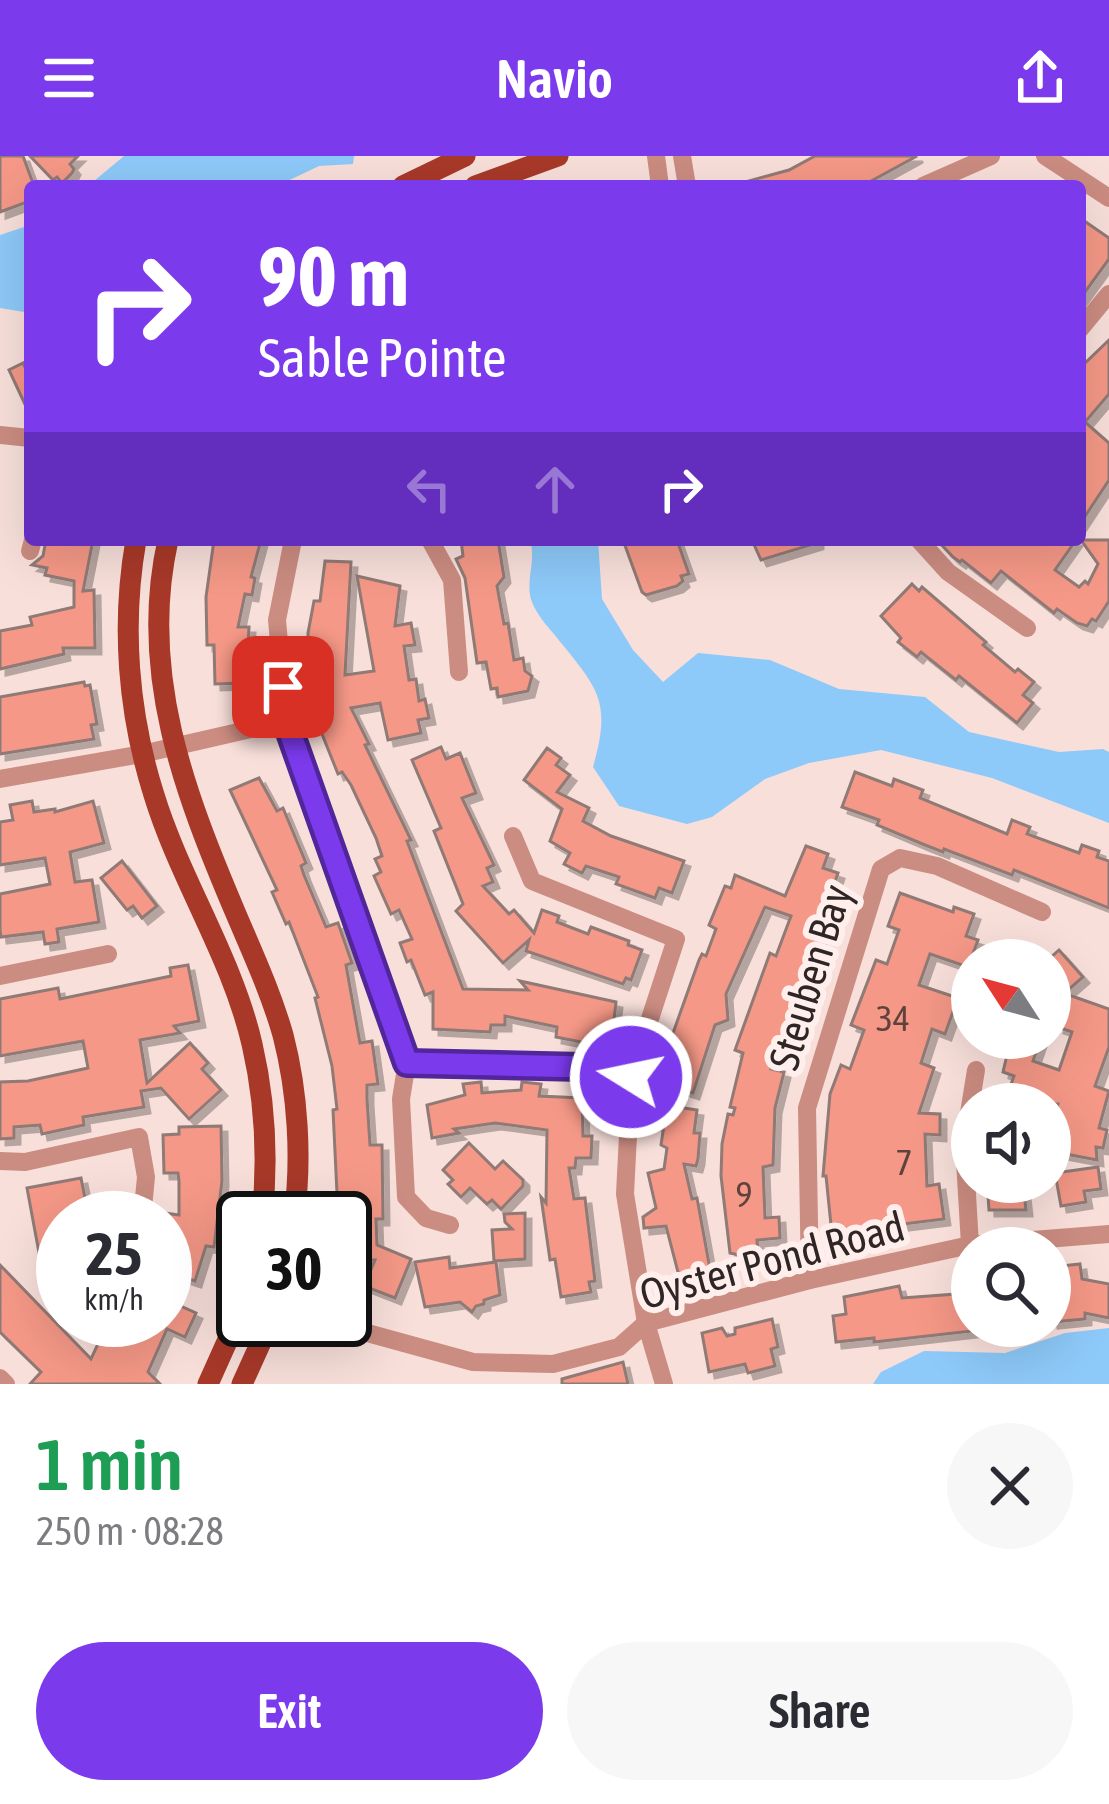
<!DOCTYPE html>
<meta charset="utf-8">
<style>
:root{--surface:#fff;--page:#f7f7f7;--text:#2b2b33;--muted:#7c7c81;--accent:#7c3aed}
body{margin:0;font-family:"Asap Condensed",sans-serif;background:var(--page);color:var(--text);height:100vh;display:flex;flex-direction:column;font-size:45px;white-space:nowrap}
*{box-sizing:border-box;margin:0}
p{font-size:39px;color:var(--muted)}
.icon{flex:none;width:66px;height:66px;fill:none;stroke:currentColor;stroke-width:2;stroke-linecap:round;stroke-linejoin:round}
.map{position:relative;height:1228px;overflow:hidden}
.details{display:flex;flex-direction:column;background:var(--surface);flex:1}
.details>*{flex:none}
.hud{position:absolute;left:24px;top:24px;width:1062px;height:366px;border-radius:12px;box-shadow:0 12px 48px #0002;background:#7c3aed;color:#fff;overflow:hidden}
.needle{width:78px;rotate:306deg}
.controls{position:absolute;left:951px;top:783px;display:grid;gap:24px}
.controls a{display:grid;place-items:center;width:120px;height:120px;border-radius:50%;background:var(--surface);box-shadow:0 12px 48px #0002;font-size:60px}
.speed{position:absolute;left:36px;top:1035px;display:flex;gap:24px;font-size:60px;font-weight:700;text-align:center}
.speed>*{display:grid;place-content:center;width:156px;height:156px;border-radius:50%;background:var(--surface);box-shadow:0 12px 48px #0002;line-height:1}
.speed small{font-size:30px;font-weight:400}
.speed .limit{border:6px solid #111;border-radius:18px;background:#fff;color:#111}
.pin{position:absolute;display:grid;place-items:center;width:102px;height:102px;color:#fff;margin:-51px;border-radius:24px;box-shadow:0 6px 18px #0006}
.me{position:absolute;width:132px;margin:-66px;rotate:280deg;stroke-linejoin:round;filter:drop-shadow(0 0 9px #0008)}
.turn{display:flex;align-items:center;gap:42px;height:252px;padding:0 36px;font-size:54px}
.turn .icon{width:156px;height:156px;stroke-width:2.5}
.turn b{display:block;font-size:84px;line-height:102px}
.lanes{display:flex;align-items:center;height:114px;padding:0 36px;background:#0003;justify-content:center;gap:60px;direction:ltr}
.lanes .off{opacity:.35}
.round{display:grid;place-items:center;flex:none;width:126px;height:126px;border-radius:63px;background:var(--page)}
.overview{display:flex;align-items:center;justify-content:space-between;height:204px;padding:0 36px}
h1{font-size:72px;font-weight:600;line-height:90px;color:#1e9e55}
.cta{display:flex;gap:24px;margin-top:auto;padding:24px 36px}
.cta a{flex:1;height:138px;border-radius:72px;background:var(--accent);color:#fff;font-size:48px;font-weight:600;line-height:138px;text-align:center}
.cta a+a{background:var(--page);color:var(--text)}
header{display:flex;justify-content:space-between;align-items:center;height:156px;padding:0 36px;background:var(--accent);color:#fff;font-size:54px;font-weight:600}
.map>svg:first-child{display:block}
.water{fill:#8dc9f9}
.building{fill:#f59887;stroke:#907a76;stroke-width:3;filter:url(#shadow)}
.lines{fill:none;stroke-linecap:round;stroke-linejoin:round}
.minor{stroke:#cb8c81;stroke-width:18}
.major{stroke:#a83929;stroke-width:21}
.route-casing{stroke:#51269a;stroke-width:30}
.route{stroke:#7c3aed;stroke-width:21}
.labels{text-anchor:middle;stroke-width:12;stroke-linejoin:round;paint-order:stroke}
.number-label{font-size:36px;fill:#60423d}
.street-label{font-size:42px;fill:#2f2524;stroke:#feefec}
</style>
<header><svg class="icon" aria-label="menu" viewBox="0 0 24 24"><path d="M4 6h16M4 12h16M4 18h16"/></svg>Navio<svg class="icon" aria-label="share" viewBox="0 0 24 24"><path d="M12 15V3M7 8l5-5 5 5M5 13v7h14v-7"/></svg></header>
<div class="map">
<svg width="1109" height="1228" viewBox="0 0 1109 1228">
<defs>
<filter id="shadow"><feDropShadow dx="6" dy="6" stdDeviation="0" flood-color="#0004"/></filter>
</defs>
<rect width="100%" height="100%" fill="#f8dfda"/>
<g class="water">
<polygon points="124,0 354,0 353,8 319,10 277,30 88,30"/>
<polygon points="30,69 30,157 0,152 0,79"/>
<path d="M 530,384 L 598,384 L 602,443 L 633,494 L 663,526 L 698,497 L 770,504 L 839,533 L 925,541 L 969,576 L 1059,596 L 1103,593 L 1109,596 L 1109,667 L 992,622 L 881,594 L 809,607 L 765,623 L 712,661 L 687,668 L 619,650 L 593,611 C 613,542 596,531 554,478 C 545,468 532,452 530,439 C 527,420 536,404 530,384 Z"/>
<polygon points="1109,1172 1109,1228 873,1228 881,1216 924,1195 1005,1197 1065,1177"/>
</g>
<g class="building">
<polygon points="0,0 23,0 34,30 30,30 30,45 0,56"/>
<polygon points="30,0 78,0 70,8 74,13 72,17 62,27 57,21 53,24"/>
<polygon points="815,0 917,0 862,30 746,30 745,26 789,14"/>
<polygon points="1080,62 1109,82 1109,103 1080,143"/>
<polygon points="1109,184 1109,238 1085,266 1109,287 1109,324 1080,368 1080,212"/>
<polygon points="23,207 25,211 30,209 30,259 9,214"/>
<polygon points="46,384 93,384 83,435 94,434 95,492 63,492 64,498 0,513 0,475 32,469 30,461 74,451 74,425 45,419 47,412 32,409 43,400"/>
<polygon points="214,384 261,384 251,421 255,422 252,439 245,438 238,471 249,471 246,527 215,528 214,489 207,489 206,441"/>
<polygon points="461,384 498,384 504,421 497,430 504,468 508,467 514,504 523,502 525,515 532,520 528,535 498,541 497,532 491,533 486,506 477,507 465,422 456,403 463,400"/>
<polygon points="623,384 677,384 689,418 681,420 683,425 677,430 646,439 642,436"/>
<polygon points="752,384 817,384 817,387 761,404"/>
<polygon points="937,384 1076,384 1055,414 1079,431 1085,425 1088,428 1098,408 1081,384 1109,384 1109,445 1096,465 1092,463 1087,470 1077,467 1057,453 1054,457 1001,415 991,427 962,404 960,406 953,401"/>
<polygon points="325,405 351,406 345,519 374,515 357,420 400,430 395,470 411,467 415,489 404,490 409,524 416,523 419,545 425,543 429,562 418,564 421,577 388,584 380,547 351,552 369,588 365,589 411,684 407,685 463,833 528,834 520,825 616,846 612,881 598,878 596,889 556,881 557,871 505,860 505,869 491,869 490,876 433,873 433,836 425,839 411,804 407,806 400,787 412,783 399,754 391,758 374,720 381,716 375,703 382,700 376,682 351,629 342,616 338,618 318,568 328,563 320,514 308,514 308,477 314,445 320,445"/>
<polygon points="912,428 919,435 922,431 986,486 983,489 1015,516 1018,513 1034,526 1023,539 1033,547 1017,567 959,520 956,524 921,496 917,501 898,486 901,482 881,460"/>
<polygon points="84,526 85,530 90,529 97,568 91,569 94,583 0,598 0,541"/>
<polygon points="441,591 446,603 460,597 476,637 462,642 494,709 487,712 493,726 483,730 509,758 514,754 534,777 542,754 559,760 557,766 588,778 591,771 629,785 628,789 642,794 631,824 626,822 623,828 526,795 529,784 503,807 456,755 463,748 434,675 441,672 412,604"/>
<polygon points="547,592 561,602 556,609 570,619 557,636 589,652 583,665 611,680 684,705 672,737 659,732 655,742 616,728 619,721 586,710 582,717 564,708 570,697 550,685 562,653 524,624"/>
<polygon points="855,616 892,630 894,623 923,634 920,642 1007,678 1012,664 1030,671 1027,678 1079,697 1082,689 1099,695 1097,701 1109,705 1109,752 1014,714 1012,719 944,693 943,696 925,689 877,669 879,664 842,651"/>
<polygon points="259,622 277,655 283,652 306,707 301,710 304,719 326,771 338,767 352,807 346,809 360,887 372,885 378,928 367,929 367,943 370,989 382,989 383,1063 376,1063 377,1089 411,1103 395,1142 364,1130 375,1104 345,1104 345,1062 338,1058 333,954 337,953 332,910 315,842 318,841 289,766 286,768 272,736 277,734 230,634"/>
<polygon points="32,645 34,656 55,653 55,656 93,645 104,687 70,696 75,726 92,724 99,766 57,773 59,786 45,788 43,776 1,781 0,774 0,738 50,728 45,702 0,709 0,666 13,664 10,649"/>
<polygon points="806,690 828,698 823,712 838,717 830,740 840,744 841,749 811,833 800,831 771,913 784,916 775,952 773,1009 763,1011 765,1062 779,1061 780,1082 757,1084 758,1095 739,1099 730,1097 721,1020 722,988 728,958 733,959 735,952 730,951 743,897 735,894 770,797 776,800 791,760 765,751 726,838 728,864 715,869 693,937 659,925 663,912 656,910 663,892 667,894 699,804 702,798 706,800 716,773 709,769 725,730 731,732 735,719 785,740"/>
<polygon points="122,705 157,750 142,762 133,750 127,754 101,722"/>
<polygon points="900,737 953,756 954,751 974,758 966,780 978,784 968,811 930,798 919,829 958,842 945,878 932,873 921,907 934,912 919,957 940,958 940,979 925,978 927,1030 939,1028 944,1063 838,1076 837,1068 831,1069 826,1020 823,1020 830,938 841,909 850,913 864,874 851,869 876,804 887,808 899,774 888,770"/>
<polygon points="1059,794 1083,821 1060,841 1050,829 1050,802"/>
<polygon points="188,809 199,865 174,870 180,877 140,884 147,927 190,887 208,907 202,913 221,934 189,963 161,932 141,935 144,951 83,961 84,969 42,978 40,969 14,971 14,982 0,983 0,926 28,925 88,912 83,885 0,900 0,843 58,832 60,843 171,820 170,812"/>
<polygon points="1069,839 1109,853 1109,891 1095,930 1109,935 1099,972 1107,974 1103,992 1096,991 1097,1004 1050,995 1050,974 1058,948 1004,948 1014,920 1003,916 1011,882 1041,882 1033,905 1059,914 1072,876 1058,871"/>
<polygon points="481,926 482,937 521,934 522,926 541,928 539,940 582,942 583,980 592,980 591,1002 576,1002 575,1012 569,1012 574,1043 585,1042 595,1125 589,1126 591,1136 561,1141 555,1103 550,1104 541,1041 546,1047 547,974 495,967 454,973 459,977 432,982 427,949 465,939 463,928"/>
<polygon points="652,947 697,954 694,977 700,977 698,1003 696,1010 684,1008 692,1043 697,1042 710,1113 679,1120 666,1070 644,1072 643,1061 656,1052 648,1017 664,1013 667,992 661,989 664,969 649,967"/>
<polygon points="221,970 222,1025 214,1091 206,1090 195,1125 165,1115 165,1057 179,1059 179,1025 178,1017 164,1017 163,979 179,978 179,971"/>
<polygon points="469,987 495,1013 503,1005 523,1024 523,1030 501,1053 492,1044 487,1048 470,1032 461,1041 448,1028 453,1024 443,1014"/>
<polygon points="1098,1011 1101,1033 1084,1035 1086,1046 1061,1050 1055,1017"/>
<polygon points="81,1022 89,1062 63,1062 63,1108 42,1113 27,1032"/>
<polygon points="987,1026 1023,1026 1026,1054 989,1054"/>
<polygon points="525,1057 525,1103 494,1105 492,1074 512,1073 505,1066 504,1058"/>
<polygon points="449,1101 450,1112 496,1106 500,1139 484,1144 484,1148 476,1150 472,1156 460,1146 425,1151 415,1106"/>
<polygon points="1080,1108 1082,1123 1109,1128 1109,1162 1085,1157 1085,1163 1052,1166 1050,1128 1062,1127 1061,1110"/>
<polygon points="0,1109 91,1203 109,1164 165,1164 165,1143 196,1157 185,1181 167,1173 148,1216 160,1228 30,1228 41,1216 0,1176"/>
<polygon points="972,1123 972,1175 874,1186 874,1182 836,1186 833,1160 846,1158 844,1141 899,1130 902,1142 956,1138 955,1125"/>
<polygon points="772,1163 778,1191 771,1193 775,1210 748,1217 745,1208 709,1216 702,1177 722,1172 727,1180 735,1178 735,1172"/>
<polygon points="623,1206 628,1228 562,1228 562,1223"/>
</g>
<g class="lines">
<g class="minor">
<polyline points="656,0 660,30"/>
<polyline points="682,0 687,30"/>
<polyline points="1045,0 1109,42"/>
<polyline points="923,30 991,0"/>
<polyline points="1080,173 1109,138"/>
<polyline points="0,279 30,282"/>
<polyline points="293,384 277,464 286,565 407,906 401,943 406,1041 426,1062 450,1069"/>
<polyline points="430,384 452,424 459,516"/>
<polyline points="919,384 948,416 1027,472"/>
<polyline points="30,395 33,384"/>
<polyline points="0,623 142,598 286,565"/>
<polyline points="513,680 532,725 676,783 631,921 625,1038 646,1167 664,1228"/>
<polyline points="0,820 108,798"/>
<polyline points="407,906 583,911 631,921"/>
<polyline points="0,1005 25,1006 139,981 146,1021 142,1062"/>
<polyline points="970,1089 964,988 976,914"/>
<polyline points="810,1124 807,952 881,713 900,702 937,710 1042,756"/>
<polyline points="320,1164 473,1206 553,1208 619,1191 646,1167 810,1124 970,1089 1109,1078"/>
<polyline points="0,1222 6,1228"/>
</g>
<g class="major">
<polyline points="403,30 465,0"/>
<polyline points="475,30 558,0"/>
<path d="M 136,384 C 121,469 128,557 154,639 C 180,724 232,801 252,888 C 265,944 268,1005 262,1062"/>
<path d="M 168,384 C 138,517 185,638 236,758 C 253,798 271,837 283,879 C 298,937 302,1003 294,1062"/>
<polyline points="208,1228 243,1150"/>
<polyline points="242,1228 271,1164"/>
</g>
</g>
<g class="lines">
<g class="route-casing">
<polyline id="route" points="283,531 286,565 407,907 583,911 631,921"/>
</g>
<use href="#route" class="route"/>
</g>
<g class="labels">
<g class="number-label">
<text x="893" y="875">34</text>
<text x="904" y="1019">7</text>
<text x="744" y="1051">9</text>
</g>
<g class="street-label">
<text transform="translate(810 821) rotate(-73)" y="15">Steuben Bay</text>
<text transform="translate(772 1104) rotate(-15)" y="15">Oyster Pond Road</text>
</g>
</g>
</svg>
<div class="controls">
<a><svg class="needle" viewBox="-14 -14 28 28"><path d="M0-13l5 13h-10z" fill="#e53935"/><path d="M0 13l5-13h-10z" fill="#7c7c81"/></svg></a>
<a><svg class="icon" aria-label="sound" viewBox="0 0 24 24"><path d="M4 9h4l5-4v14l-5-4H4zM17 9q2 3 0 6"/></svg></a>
<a><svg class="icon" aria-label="search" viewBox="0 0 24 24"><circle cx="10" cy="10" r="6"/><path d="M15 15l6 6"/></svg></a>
</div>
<div class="speed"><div>25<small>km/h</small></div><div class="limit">30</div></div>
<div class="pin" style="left:283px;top:531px;background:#d93025"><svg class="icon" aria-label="arrive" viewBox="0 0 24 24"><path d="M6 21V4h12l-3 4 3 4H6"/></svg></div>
<svg class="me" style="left:631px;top:921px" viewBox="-20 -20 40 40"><circle r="17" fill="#7c3aed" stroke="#fff" stroke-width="3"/><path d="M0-11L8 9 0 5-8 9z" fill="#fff"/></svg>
<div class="hud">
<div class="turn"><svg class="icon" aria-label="right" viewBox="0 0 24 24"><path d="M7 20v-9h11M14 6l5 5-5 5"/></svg><div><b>90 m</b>Sable Pointe</div></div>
<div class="lanes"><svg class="icon off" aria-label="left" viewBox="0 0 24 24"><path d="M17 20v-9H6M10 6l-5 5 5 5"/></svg><svg class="icon off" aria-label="ahead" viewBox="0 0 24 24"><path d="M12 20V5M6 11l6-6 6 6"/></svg><svg class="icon" aria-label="right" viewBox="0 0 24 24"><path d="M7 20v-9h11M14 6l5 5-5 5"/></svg></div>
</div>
</div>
<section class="details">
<div class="overview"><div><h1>1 min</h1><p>250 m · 08:28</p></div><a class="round"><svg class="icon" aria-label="close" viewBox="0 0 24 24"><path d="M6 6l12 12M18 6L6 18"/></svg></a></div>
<div class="cta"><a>Exit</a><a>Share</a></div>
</section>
